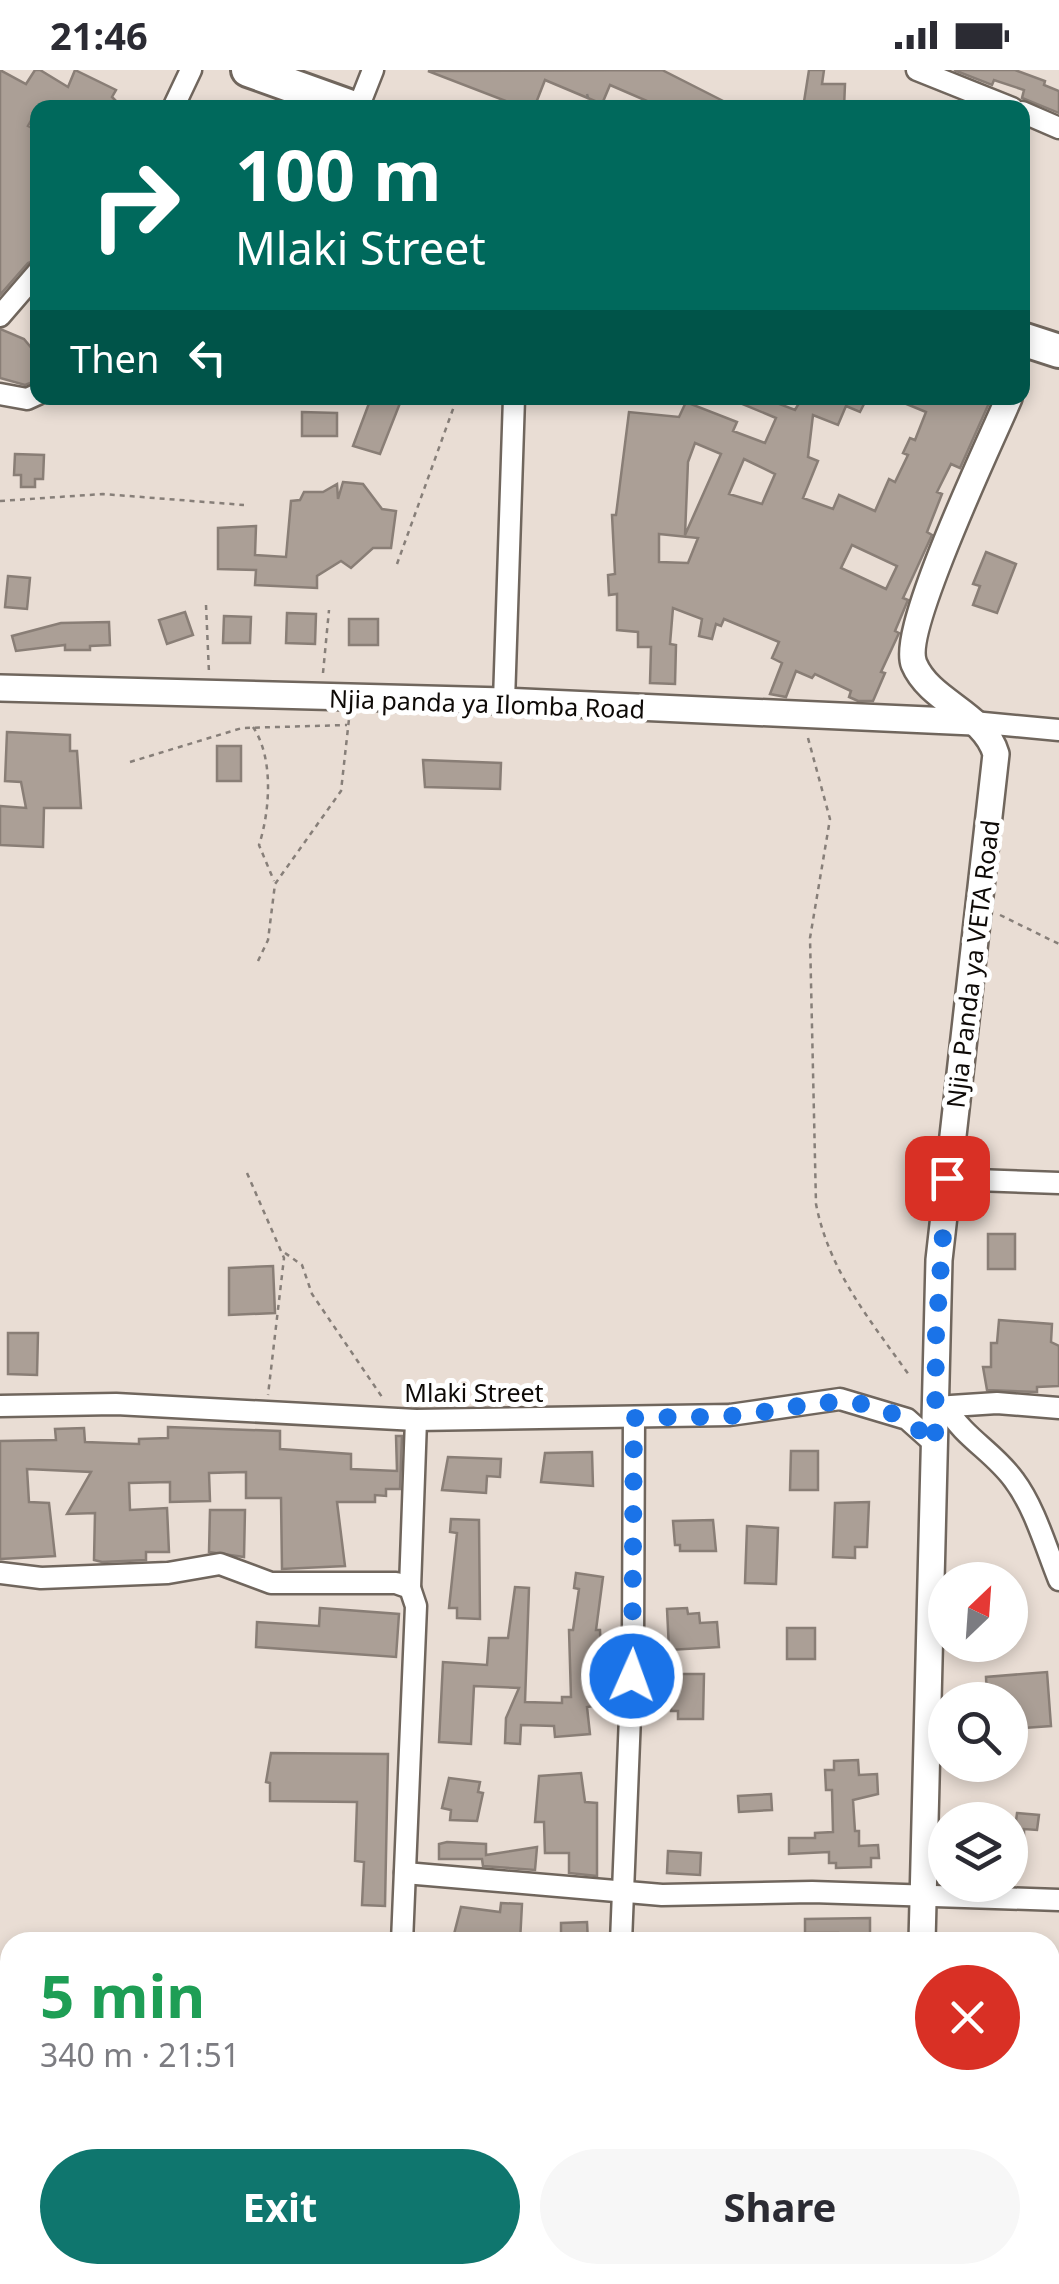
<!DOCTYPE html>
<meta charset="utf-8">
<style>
:root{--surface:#fff;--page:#f7f7f7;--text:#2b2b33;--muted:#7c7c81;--accent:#0f766e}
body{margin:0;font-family:"Noto Sans",sans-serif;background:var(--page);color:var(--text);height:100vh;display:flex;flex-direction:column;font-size:38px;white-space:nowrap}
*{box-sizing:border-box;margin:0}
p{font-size:32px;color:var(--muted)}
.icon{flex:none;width:55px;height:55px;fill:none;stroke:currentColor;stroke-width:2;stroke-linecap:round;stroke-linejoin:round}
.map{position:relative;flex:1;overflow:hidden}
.panel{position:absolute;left:0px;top:1862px;width:1060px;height:352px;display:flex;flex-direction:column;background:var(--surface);border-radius:30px 30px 0 0;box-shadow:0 5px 15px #0003}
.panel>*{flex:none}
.top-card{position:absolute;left:30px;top:30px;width:1000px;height:305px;border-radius:20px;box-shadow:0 5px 15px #0003;background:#00695c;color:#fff;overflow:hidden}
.needle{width:65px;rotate:25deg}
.controls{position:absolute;left:928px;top:1492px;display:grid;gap:20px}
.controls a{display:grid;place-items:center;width:100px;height:100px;border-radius:50%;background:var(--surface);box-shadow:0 5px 15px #0003;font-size:50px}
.pin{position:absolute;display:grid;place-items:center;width:85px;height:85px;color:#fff;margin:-42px;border-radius:20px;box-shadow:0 5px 15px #0006}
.me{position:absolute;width:110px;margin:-55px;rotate:2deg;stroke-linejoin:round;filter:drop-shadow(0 0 8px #0008)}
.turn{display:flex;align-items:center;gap:35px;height:210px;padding:0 40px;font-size:45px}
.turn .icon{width:130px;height:130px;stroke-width:2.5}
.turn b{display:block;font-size:70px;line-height:85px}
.then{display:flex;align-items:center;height:95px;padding:0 40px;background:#0003;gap:20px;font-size:38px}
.round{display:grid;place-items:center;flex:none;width:105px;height:105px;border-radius:52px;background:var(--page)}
.headline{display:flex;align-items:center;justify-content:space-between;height:170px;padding:0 40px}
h1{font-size:60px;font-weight:700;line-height:75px;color:#1e9e55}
.cta{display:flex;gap:20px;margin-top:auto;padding:20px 40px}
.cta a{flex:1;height:115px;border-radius:60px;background:var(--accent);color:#fff;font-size:40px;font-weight:700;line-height:115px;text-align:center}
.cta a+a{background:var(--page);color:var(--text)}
.status{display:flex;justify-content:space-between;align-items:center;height:70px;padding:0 50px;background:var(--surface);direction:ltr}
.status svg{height:28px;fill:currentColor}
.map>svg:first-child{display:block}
.building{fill:#ab9f96;stroke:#897e76;stroke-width:2.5;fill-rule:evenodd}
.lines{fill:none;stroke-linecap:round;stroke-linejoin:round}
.minor-casing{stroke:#70665d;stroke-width:25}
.tertiary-casing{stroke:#70665d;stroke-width:30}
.trunk-casing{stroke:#70665d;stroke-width:38}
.path{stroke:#877f79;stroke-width:2.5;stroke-dasharray:5 5;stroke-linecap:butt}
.minor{stroke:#fff;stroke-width:20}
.tertiary{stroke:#fff;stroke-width:25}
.trunk{stroke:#fff;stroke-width:32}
.route{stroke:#1a73e8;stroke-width:18;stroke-dasharray:0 32.4}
.labels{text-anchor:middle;stroke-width:10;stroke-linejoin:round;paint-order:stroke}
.street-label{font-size:25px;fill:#0e0a07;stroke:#fff}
</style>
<div class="status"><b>21:46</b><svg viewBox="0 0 49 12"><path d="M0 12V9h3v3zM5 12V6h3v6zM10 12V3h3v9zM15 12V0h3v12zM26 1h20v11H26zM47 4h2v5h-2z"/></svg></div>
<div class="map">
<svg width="1059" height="2214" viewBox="0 0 1059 2214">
<rect width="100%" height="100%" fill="#e9ddd4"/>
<g class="building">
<polygon points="0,0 26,14 35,0 40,0 68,17 75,0 116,20 112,27 123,38 38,38 28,56 36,60 32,69 38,73 32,81 38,85 38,189 28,193 0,225"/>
<polygon points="662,0 737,38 663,38 610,15 602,34 545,10 534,38 524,38 428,1"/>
<polygon points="809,0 824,0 822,14 845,14 844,38 803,38"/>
<polygon points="954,0 1015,0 1045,11 1044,15 1059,21 1059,43 1022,28 1024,20 994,10 992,15"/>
<polygon points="0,259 24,269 38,286 38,310 25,315 0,308"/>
<polygon points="371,328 402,328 380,384 353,376"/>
<path d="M 728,328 L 764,328 L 795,340 L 802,328 L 867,328 L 860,342 L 846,336 L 838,355 L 813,345 L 808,387 L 818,391 L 803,428 L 833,439 L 839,425 L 875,441 L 889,409 L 895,412 L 908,385 L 903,383 L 910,368 L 915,370 L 926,342 L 892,328 L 990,331 L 960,398 L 951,394 L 937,422 L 942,424 L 927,462 L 932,465 L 903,528 L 908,530 L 895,561 L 899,563 L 881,602 L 885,603 L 873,631 L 858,631 L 849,627 L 851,621 L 815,604 L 812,608 L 796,601 L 786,627 L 770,624 L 782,593 L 772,588 L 779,572 L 724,549 L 721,556 L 716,554 L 712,569 L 699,566 L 702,549 L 673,538 L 670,574 L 676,575 L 675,614 L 650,613 L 651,577 L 638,577 L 638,562 L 617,560 L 617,524 L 609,525 L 608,505 L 615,504 L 612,445 L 616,445 L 629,342 L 679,347 L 686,332 L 737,352 L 733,361 L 765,373 L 776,348 ZM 695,373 L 721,384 L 685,465 L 688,392 ZM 744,389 L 775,404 L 762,434 L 729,424 ZM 659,464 L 698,468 L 688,493 L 659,492 ZM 852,475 L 897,496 L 886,519 L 841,498 Z"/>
<polygon points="302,342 337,343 337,366 302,366"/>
<polygon points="15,384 44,385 43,409 35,409 35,417 21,417 21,405 14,405"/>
<polygon points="343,412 363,414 382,439 396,441 391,478 373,478 351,498 341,491 317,506 317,518 255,515 256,500 218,499 218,458 256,456 255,485 286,487 291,431 300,430 304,422 323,422 337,414 338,429"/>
<polygon points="986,482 1016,494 997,543 973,535 980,516 973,514"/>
<polygon points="8,506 30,508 27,539 5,537"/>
<polygon points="185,542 193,565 167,574 159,550"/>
<polygon points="287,543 316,544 315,574 286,573"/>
<polygon points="224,546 251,547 250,573 223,573"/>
<rect x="349" y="549" width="29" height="26"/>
<polygon points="109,552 110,575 90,576 90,580 65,580 65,575 16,581 12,566 61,553"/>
<polygon points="7,662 70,665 70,681 77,681 81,738 44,738 43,777 0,775 0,736 26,738 21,712 5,711"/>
<rect x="217" y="676" width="24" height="35"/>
<polygon points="423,690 501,693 500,719 425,717"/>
<rect x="988" y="1164" width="27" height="35"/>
<polygon points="273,1196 275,1243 229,1245 229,1198"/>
<polygon points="999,1250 1052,1254 1051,1272 1059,1276 1059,1316 1037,1317 1037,1322 987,1320 983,1297 991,1297 991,1273 997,1273"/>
<polygon points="8,1263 38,1263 37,1305 8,1304"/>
<polygon points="168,1357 280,1361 280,1379 351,1384 351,1399 397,1401 396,1366 402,1366 400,1419 386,1419 386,1426 375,1425 375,1432 337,1432 345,1496 282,1499 281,1428 246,1428 246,1402 209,1403 210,1431 170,1432 170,1412 129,1413 130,1440 167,1438 169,1482 146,1482 146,1490 102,1492 94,1490 95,1443 67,1444 91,1402 27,1399 29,1432 49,1433 55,1486 0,1489 0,1371 56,1370 55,1359 84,1358 85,1372 139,1374 139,1369 168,1368"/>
<polygon points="791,1381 818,1381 818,1420 790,1420"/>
<polygon points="592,1382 593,1416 541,1412 545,1383"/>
<polygon points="448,1387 501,1389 500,1407 487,1406 486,1423 442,1420"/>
<polygon points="869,1432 867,1477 855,1477 855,1488 833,1487 835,1433"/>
<polygon points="210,1440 245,1440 244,1487 209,1482"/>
<polygon points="451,1449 479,1450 480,1549 457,1548 457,1538 449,1538 457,1463 450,1462"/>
<polygon points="713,1450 716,1481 680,1481 680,1475 675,1475 673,1451"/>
<polygon points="747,1456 778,1458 776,1514 745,1513"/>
<polygon points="576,1503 603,1507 596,1560 600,1560 602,1606 591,1606 594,1636 587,1637 590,1664 555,1667 554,1656 521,1655 520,1674 505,1673 506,1648 519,1618 474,1616 471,1674 439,1672 443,1592 487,1595 489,1568 508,1568 515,1517 529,1518 525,1632 562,1633 562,1627 571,1627 569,1560 573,1560 579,1519 574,1518"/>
<polygon points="320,1538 399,1544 396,1587 256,1577 257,1552 319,1556"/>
<polygon points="687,1538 688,1544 699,1543 700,1553 717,1552 719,1577 669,1580 667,1539"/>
<rect x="787" y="1558" width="28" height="31"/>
<polygon points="1047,1602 1051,1656 1010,1659 1010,1630 987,1630 986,1607"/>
<polygon points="679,1604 704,1604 703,1649 678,1649 678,1641 671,1641 671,1620 679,1620"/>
<polygon points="271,1683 388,1684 385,1836 362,1835 364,1792 355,1791 357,1732 270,1731 270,1713 266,1712"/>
<polygon points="858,1690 859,1705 877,1704 878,1724 853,1730 855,1761 859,1761 859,1776 878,1775 879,1788 871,1788 871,1797 836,1798 836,1793 829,1793 829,1782 789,1784 789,1768 815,1768 815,1763 833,1762 832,1720 826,1720 825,1700 834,1700 834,1691"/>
<polygon points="581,1703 585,1732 597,1733 597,1806 569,1803 569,1783 545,1783 544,1752 535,1752 539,1706"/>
<polygon points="449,1708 480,1712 478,1722 483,1723 477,1751 450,1750 451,1740 442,1738"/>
<polygon points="771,1724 772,1740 739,1742 738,1726"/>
<polygon points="1017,1743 1039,1745 1037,1760 1024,1759 1024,1793 1010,1793 1010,1751 1016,1751"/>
<polygon points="447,1772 486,1774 486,1785 537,1777 535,1800 483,1796 482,1789 439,1789 439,1774"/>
<polygon points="668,1781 701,1783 700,1805 667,1803"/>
<polygon points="501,1833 522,1834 520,1872 452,1872 461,1837 500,1842"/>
<polygon points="870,1848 870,1872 838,1872 838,1863 805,1863 805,1849"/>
<polygon points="587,1852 588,1872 561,1872 561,1853"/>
</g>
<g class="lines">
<g class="minor-casing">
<g id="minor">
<polyline points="917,0 1012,38"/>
<polyline points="173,38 191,0"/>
<polyline points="358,38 373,0"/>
<polyline points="1022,42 1059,58"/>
<polyline points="0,246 38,202"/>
<polyline points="0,324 27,329 38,324"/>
<polyline points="504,631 514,328"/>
<polyline points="973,652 1059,660"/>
<polyline points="947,1109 1059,1113"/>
<polyline points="0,1336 116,1334 416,1350 730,1345 840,1329 907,1349 935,1374"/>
<polyline points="936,1337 997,1333 1059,1338"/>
<path d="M 946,1337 C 964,1368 994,1382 1014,1410 C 1035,1438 1046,1478 1059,1510"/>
<polyline points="0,1503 41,1508 168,1503 220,1494 271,1513 396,1513 410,1518 416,1536 402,1872"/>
<polyline points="410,1518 416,1350"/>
<polyline points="405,1803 662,1825 812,1822 1059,1830"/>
<polyline points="621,1872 633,1571 634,1348"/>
<polyline points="0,2025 10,2032"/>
<polyline points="254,2205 265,2214"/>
<polyline points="678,2205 713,2214"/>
<polyline points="220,2214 226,2205"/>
<polyline points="347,2214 355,2205"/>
</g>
</g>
<g class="tertiary-casing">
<g id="tertiary">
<polyline points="0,618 504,631 973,652"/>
<path d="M 922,1872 L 939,1190 L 996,684 C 984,643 930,632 914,594 C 900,559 991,371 1009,328"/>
<polyline points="917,2214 917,2205"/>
</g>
</g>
<g class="trunk-casing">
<g id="trunk">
<polyline points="248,0 354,38"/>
<polyline points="1022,269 1059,281"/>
</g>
</g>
<g class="path">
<polyline points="587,24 591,38"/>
<polyline points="0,431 103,424 244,435"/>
<polyline points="397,494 457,328"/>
<polyline points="206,535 209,603"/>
<polyline points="323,603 329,540"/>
<path d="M 253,657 C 274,688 270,741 259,775 L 274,811"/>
<path d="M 808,668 L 830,749 L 810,868 L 816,1134 C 829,1201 870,1250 909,1305"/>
<polyline points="130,692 242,658 347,655"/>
<polyline points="1000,845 1059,874"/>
<polyline points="258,891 268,870 275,814 341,721 349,649"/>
<polyline points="247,1103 284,1188 268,1325"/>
<polyline points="285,1183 302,1195 312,1224 382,1327"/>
</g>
<use href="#minor" class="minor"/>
<use href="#tertiary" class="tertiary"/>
<use href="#trunk" class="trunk"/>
</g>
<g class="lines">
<path class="route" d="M 632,1606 L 634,1348 C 674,1346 716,1349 757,1343 C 830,1331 875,1317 935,1374 L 936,1265 L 947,1108"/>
</g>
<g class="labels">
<g class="street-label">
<text transform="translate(487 634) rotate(2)" y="9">Njia panda ya Ilomba Road</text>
<text transform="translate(973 894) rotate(-83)" y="9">Njia Panda ya VETA Road</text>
<text x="474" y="1332">Mlaki Street</text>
</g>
</g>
</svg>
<div class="controls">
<a><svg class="needle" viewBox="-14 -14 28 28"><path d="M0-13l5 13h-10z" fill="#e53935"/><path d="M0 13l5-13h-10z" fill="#7c7c81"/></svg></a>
<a><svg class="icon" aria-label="search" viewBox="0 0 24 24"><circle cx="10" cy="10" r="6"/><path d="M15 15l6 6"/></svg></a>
<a><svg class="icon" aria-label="layers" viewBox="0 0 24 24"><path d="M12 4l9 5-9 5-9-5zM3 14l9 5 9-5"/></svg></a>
</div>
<div class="pin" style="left:947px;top:1108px;background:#d93025"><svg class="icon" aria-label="arrive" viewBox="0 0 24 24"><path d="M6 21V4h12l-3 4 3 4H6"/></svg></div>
<svg class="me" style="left:632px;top:1606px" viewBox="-20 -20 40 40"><circle r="17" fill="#1a73e8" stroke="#fff" stroke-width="3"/><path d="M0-11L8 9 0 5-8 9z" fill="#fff"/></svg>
<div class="top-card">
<div class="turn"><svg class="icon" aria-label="right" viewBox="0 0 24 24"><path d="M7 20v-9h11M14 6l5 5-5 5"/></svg><div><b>100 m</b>Mlaki Street</div></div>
<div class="then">Then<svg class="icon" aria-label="left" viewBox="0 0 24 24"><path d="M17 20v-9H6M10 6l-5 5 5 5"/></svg></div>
</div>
<section class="panel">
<div class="headline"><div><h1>5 min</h1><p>340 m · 21:51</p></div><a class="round" style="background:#d93025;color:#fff"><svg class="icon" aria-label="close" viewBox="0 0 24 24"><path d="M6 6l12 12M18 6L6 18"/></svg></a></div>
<div class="cta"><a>Exit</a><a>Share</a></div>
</section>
</div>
